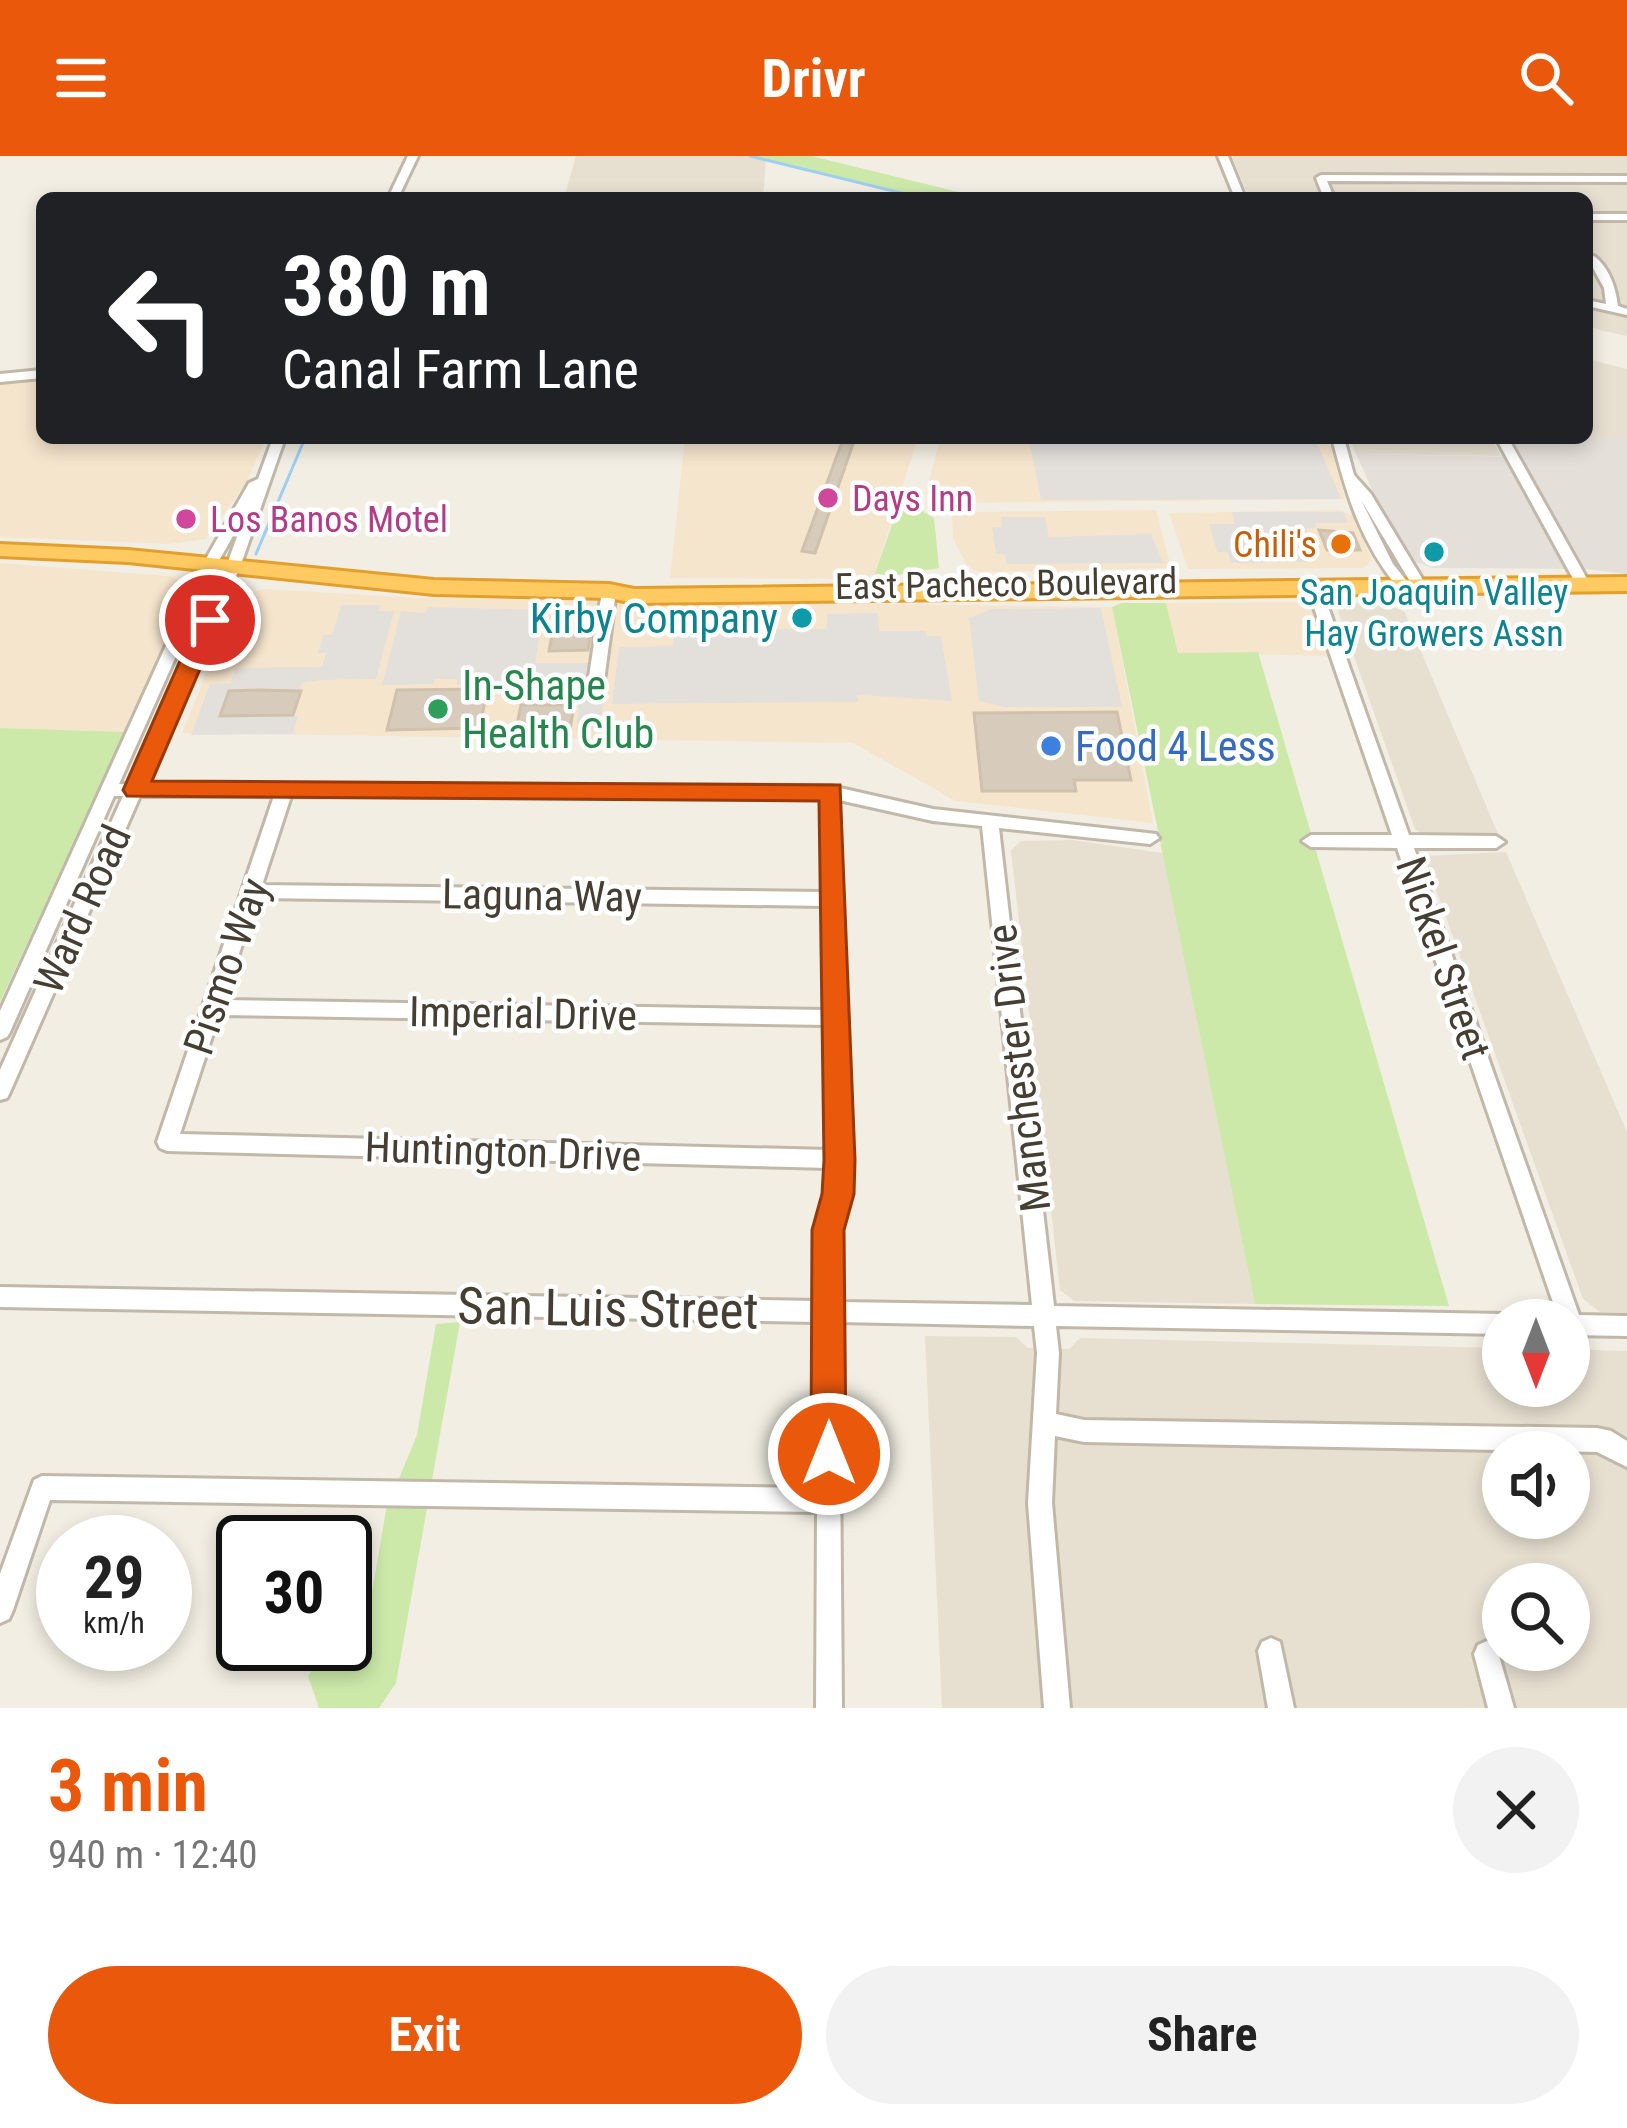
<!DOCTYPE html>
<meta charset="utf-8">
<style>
:root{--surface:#fff;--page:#f2f2f2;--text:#222;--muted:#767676;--accent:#ea580c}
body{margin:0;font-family:"Roboto Condensed",sans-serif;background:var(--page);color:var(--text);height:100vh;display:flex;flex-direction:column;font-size:45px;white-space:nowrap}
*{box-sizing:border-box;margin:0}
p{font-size:39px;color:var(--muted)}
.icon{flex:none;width:66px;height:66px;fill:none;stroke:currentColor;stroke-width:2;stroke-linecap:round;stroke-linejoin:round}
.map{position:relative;height:1552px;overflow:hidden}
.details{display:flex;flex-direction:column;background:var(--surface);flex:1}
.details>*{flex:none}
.top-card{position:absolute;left:36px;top:36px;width:1557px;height:252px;border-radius:18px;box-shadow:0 6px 18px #0003;background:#202124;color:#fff;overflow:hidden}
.needle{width:78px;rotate:180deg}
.fabs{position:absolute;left:1482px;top:1143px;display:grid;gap:24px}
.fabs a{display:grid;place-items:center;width:108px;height:108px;border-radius:50%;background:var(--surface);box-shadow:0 6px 18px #0003;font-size:60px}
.speed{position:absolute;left:36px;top:1359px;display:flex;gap:24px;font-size:60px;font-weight:700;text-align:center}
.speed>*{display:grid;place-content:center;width:156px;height:156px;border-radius:50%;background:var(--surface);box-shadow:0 6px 18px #0003;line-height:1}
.speed small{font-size:30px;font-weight:400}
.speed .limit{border:6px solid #111;border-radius:18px;background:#fff;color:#111}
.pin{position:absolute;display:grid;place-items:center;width:102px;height:102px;color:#fff;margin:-51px;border:6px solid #fff;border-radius:50%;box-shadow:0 3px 12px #0007}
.me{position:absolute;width:132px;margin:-66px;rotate:0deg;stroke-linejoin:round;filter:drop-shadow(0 0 9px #0008)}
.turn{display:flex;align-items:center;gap:42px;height:252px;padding:0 48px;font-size:54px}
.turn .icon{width:156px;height:156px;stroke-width:2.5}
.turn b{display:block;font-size:84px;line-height:102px}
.round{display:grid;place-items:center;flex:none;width:126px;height:126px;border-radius:63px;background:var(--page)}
.head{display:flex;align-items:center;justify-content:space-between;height:204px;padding:0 48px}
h1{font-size:72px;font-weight:700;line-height:90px;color:var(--accent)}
.button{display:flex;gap:24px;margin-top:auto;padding:24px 48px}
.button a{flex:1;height:138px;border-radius:72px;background:var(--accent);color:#fff;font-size:48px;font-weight:700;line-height:138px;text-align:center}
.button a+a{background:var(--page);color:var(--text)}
header{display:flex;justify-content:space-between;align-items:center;height:156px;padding:0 48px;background:var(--accent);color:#fff;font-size:54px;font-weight:700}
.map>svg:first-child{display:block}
.residential{fill:#e7e0d1;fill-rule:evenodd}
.commercial{fill:#f6e5cd}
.industrial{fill:#e4dfd9}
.green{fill:#cde9aa}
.parking{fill:#e3e0dc}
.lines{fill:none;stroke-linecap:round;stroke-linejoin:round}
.stream{stroke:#9dcff2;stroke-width:3}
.building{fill:#d7ccbb;stroke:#cfc1ac;stroke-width:3}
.minor-casing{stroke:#c1b8a9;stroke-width:6}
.highway-casing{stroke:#e29f2e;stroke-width:6}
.minor{fill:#fff;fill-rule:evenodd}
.highway{fill:#ffca62;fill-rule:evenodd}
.route{fill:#ea580c;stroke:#983908;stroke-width:3}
.hotel-dot{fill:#d1479c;stroke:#fff;stroke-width:4.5}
.food-dot{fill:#e8710a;stroke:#fff;stroke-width:4.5}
.culture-dot{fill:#0f9aa8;stroke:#fff;stroke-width:4.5}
.leisure-dot{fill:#2e9e5b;stroke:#fff;stroke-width:4.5}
.shop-dot{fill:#3f7fe0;stroke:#fff;stroke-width:4.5}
.labels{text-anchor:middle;stroke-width:9;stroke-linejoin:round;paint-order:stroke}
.far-hotel-label{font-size:36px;fill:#b23c85;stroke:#fff;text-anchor:start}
.far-food-label{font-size:36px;fill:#c56008;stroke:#fff;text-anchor:end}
.far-street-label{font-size:36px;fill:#443e33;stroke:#fff}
.far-culture-label{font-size:36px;fill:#0d838f;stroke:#fff}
.culture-label{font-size:42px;fill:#0d838f;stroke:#fff;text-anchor:end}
.leisure-label{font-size:42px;fill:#27864d;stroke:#fff;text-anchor:start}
.shop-label{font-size:42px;fill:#366cbe;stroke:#fff;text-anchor:start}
.street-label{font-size:42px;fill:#443e33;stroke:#fff}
.near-street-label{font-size:51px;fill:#443e33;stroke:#fff}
</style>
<header><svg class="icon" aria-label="menu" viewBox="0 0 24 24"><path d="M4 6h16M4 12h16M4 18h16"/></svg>Drivr<svg class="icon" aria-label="search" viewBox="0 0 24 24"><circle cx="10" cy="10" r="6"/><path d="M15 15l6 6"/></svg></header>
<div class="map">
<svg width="1627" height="1552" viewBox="0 0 1627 1552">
<rect width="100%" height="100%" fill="#f2eee3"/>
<g class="residential">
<polygon points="576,0 748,0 766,4 763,42 564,42"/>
<polygon points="1232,0 1627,0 1627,180 1587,171 1587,42 1249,42"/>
<polygon points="1587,203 1627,213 1627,282 1587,282"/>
<polygon points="1349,282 1491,282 1501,300 1356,298"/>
<polygon points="1378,446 1404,455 1498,678 1420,677 1415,673 1336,449"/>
<polygon points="1072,684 1163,697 1255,1148 1074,1145 1060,1134 1011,694 1021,685"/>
<polygon points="1506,696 1627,976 1627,1157 1600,1156 1583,1143 1424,700"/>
<path d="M 925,1180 L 1016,1181 L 1028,1192 L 1069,1193 L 1080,1182 L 1503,1192 L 1503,1230 L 1569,1230 L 1569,1193 L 1627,1195 L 1627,1552 L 942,1552 ZM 1503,1296 L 1569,1296 L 1569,1362 L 1503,1362 ZM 1503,1428 L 1569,1428 L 1569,1494 L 1503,1494 Z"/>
</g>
<g class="commercial">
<polygon points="42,224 42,282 266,282 247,325 206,383 170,388 0,381 0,228"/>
<polygon points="685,282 918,282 873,423 670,422"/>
<polygon points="940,282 1318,282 1331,291 1345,343 941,347 926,338"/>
<polygon points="1156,354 1171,412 979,416 967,410 953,382 952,360 958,356"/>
<polygon points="1340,354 1352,359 1372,404 1363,412 1188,413 1169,357"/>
<polygon points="0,407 169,420 187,427 187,442 125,576 0,572"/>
<polygon points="264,433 420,442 1112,451 1153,667 956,645 853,587 182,577 233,451 249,437"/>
<polygon points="1306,446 1313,448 1330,500 1178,497 1166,447"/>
</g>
<polygon class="industrial" points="1511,282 1627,282 1627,418 1585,413 1433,412 1416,406 1385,363 1356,298 1519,301"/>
<g class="green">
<polygon points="748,0 811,0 983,42 922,42"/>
<polygon points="905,332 911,348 934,362 939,412 873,423"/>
<polygon points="1121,447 1166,447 1178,497 1258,496 1449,1150 1255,1148 1112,451"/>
<polygon points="0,572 125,576 0,846"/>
<polygon points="460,1166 396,1527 379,1552 319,1552 308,1520 332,1488 345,1488 345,1472 372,1437 386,1354 417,1279 436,1168"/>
</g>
<g class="parking">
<polygon points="1317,287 1341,343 1041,344 1030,288"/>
<polygon points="1232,356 1343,356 1348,367 1315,367 1316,372 1306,372 1316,400 1305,400 1306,406 1273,406 1265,401 1266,407 1231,407 1228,396 1217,396 1209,368 1235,368"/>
<polygon points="1001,361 1045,361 1049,381 1151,378 1163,407 1007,408 1005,398 996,398 992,371 1002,371"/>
<polygon points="341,449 380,449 379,455 394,455 376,523 321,524 302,527 300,533 229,534 219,561 298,560 293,578 191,579 210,528 230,527 236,512 322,511 326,497 318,497 323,479 332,479"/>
<polygon points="428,451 544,454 535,507 588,507 585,532 605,532 600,574 576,575 579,549 515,549 518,528 457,529 457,523 435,523 433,528 382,529 401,455 426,457"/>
<polygon points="1101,452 1122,551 1004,551 979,545 969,462 992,453"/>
<polygon points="676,455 724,455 724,473 827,473 827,458 878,457 879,475 926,475 927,480 941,480 952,545 858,539 858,546 612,548 619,491 673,490"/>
</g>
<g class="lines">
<g class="stream">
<polyline points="750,0 922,42"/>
<polyline points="256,398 305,282"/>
</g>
</g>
<g class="building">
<polygon points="842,286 853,288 815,397 802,395"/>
<polygon points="1319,374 1353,377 1360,394 1327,394"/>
<polygon points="556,459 594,459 588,494 549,495"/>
<polygon points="487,533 480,572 387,574 397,534"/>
<polygon points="259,534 301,535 293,559 220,560 229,535"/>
<polygon points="521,549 574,549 570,574 516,574"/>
<polygon points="1117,556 1131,624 1074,624 1076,635 982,635 974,557"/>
</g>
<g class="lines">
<g class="minor-casing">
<g id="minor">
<polygon points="408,0 418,0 398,42 388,42"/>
<polygon points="1218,0 1228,0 1245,42 1235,42"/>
<polygon points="1321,19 1627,20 1627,26 1327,25 1334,42 1324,42 1316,22"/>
<rect x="1587" y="58" width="40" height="6"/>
<path d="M 1594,100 C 1609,111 1616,132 1618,150 L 1627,153 L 1627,159 L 1587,150 L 1587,144 L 1606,148 L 1604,132 L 1588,103 Z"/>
<polygon points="42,214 42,222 0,226 0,218"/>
<path d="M 273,282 L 285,282 L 240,411 L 145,628 L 831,630 L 933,653 L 1156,678 L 1159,682 L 1150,688 L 999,672 L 1054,1150 L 1503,1158 L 1512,1164 L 1503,1164 L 1503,1178 L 1056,1170 L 1059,1197 L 1056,1258 L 1084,1264 L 1597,1272 L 1611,1275 L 1627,1285 L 1627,1311 L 1597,1296 L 1084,1286 L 1055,1280 L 1052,1347 L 1070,1552 L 1044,1552 L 1028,1347 L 1037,1197 L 1034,1170 L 839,1166 L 842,1552 L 816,1552 L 817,1356 L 50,1344 L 13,1454 L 9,1463 L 0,1467 L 0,1418 L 34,1324 L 42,1320 L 817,1332 L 817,1166 L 0,1151 L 0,1131 L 817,1145 L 817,1074 L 828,1038 L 829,1012 L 167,995 L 160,992 L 157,986 L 274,640 L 140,640 L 10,936 L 7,942 L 0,944 L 0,914 L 123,640 L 114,640 L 10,876 L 7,881 L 0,884 L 0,855 L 203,408 L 249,327 L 258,323 ZM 245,359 L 226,411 L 128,628 L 119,628 L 217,408 ZM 291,640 L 823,642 L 824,736 L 262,729 ZM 839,644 L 933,665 L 982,670 L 1032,1149 L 839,1146 L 839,1074 L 848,1038 L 849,1003 ZM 257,742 L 825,750 L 826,854 L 224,844 ZM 219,859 L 827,869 L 829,994 L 180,978 Z"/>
<path d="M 1332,282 L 1344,282 L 1354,319 L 1371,338 L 1426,429 L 1424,432 L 1414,432 L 1361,344 L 1393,408 L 1410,429 L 1408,432 L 1398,432 C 1360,385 1347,340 1332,282 Z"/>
<polygon points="1496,282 1508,282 1590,428 1588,431 1578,431 1576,428"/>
<polygon points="1315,430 1322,434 1409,679 1496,680 1505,686 1496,692 1414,692 1579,1159 1627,1160 1627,1180 1569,1179 1569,1164 1559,1164 1397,692 1311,691 1302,685 1311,679 1392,679 1308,434"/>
<polygon points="609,431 616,435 602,540 594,545 586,540 602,435"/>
<polygon points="1271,1482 1280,1486 1294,1552 1268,1552 1258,1495 1262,1486"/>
<polygon points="1487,1485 1496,1489 1514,1552 1488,1552 1474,1498 1478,1489"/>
</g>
</g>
<g class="highway-casing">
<polygon id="highway" points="0,388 128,394 434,424 609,428 634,433 1627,421 1627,435 634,447 609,442 434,438 128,406 0,400"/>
</g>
<use href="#minor" class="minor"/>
<use href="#highway" class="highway"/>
</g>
<polygon class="route" points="210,457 221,464 152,625 840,629 855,1004 854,1038 844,1074 846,1298 841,1310 829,1315 816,1310 811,1298 812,1074 822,1038 824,1004 819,645 127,640 123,634 198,464"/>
<g class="hotel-dot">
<circle cx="828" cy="342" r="12"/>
<circle cx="186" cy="363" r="12"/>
</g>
<circle class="food-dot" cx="1341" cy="388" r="12"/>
<g class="culture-dot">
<circle cx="1434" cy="396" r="12"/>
<circle cx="802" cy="462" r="12"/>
</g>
<circle class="leisure-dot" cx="438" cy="553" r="12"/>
<circle class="shop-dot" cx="1051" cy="590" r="12"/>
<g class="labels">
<g class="far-hotel-label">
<text x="852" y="355">Days Inn</text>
<text x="210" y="376">Los Banos Motel</text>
</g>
<g class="far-food-label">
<text x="1317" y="401">Chili's</text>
</g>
<g class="far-street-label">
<text transform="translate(1006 427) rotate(-1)" y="13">East Pacheco Boulevard</text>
</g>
<g class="far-culture-label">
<text x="1434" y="449">San Joaquin Valley<tspan x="1434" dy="41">Hay Growers Assn</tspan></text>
</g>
<g class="culture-label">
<text x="778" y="477">Kirby Company</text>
</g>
<g class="leisure-label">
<text x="462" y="544">In-Shape<tspan x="462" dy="48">Health Club</tspan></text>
</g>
<g class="shop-label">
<text x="1075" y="605">Food 4 Less</text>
</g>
<g class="street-label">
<text transform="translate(542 739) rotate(1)" y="15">Laguna Way</text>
<text transform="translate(82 753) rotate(-66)" y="15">Ward Road</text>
<text transform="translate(1444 802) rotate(71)" y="15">Nickel Street</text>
<text transform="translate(226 810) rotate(-71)" y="15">Pismo Way</text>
<text transform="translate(523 857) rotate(1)" y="15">Imperial Drive</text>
<text transform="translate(1018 912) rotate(-97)" y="15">Manchester Drive</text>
<text transform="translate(503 995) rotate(2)" y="15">Huntington Drive</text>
</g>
<g class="near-street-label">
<text transform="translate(608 1152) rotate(1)" y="18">San Luis Street</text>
</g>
</g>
</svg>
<div class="fabs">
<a><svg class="needle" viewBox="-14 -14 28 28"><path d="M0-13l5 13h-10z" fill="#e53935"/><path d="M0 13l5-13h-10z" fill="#767676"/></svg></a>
<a><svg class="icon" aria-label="sound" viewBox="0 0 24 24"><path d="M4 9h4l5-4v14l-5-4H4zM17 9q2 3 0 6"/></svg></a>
<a><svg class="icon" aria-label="search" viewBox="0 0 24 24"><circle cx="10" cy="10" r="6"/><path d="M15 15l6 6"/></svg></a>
</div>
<div class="speed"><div>29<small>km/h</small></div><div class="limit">30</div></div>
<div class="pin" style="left:210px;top:464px;background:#d93025"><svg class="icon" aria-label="arrive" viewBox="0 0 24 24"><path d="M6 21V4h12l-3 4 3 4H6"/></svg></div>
<svg class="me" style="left:829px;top:1298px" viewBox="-20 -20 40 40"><circle r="17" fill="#ea580c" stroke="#fff" stroke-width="3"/><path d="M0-11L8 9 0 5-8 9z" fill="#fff"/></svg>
<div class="top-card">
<div class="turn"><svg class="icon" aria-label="left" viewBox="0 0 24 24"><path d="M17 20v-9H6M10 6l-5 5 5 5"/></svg><div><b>380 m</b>Canal Farm Lane</div></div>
</div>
</div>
<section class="details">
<div class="head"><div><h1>3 min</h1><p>940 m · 12:40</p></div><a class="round"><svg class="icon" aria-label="close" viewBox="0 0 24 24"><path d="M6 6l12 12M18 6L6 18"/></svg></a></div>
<div class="button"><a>Exit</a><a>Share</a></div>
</section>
